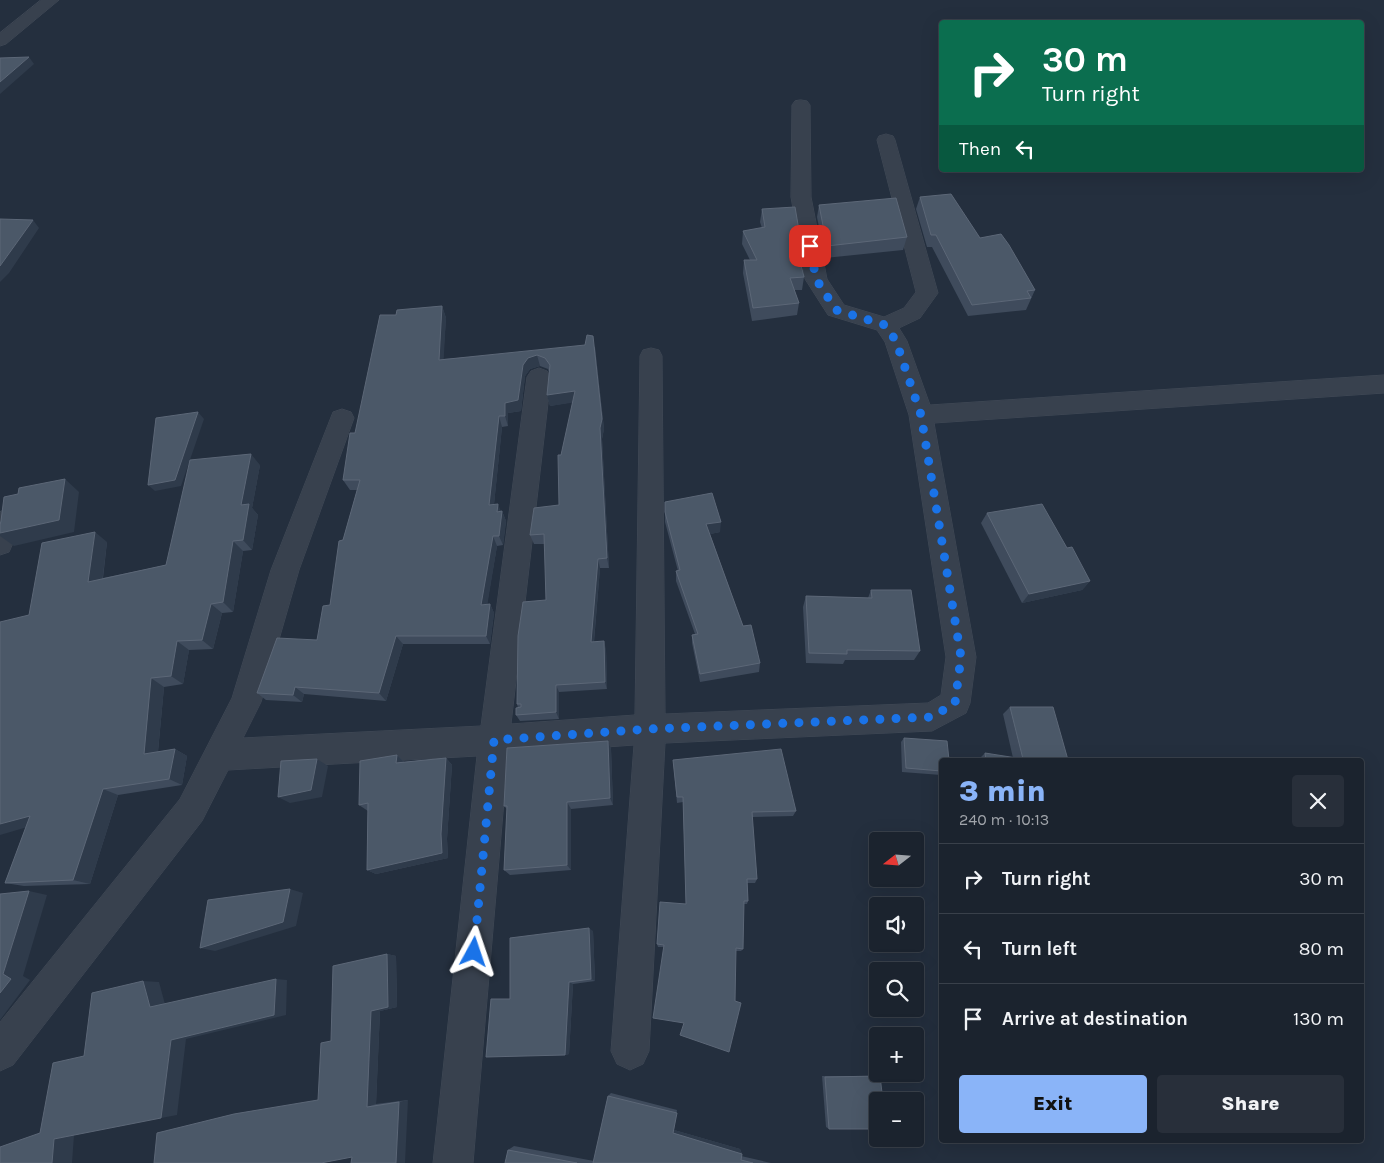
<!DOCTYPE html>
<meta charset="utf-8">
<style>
:root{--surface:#1b232e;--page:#282f3a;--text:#f1f3f6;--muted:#a0a4aa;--line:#39404a;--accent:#8ab4f8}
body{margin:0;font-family:Karla,sans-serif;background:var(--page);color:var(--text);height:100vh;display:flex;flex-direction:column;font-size:19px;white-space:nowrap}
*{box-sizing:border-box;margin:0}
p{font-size:16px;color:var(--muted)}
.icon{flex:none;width:28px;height:28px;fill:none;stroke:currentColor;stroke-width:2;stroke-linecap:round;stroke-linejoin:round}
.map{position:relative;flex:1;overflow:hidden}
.panel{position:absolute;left:939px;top:758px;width:425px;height:385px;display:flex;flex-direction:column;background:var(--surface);border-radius:5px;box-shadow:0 5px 20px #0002,0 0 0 1px var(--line)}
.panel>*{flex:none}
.top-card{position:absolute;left:939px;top:20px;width:425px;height:152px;border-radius:5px;box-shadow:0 5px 20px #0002,0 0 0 1px var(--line);background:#0b6e4f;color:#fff;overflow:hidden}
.needle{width:32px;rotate:253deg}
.controls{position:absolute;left:869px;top:832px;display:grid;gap:10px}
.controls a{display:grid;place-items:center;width:55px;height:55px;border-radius:5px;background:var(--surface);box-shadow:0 5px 20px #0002,0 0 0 1px var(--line);font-size:25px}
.pin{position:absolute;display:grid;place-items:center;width:42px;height:42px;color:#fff;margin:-21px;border-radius:10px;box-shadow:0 2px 8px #0006}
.me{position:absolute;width:55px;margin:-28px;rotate:5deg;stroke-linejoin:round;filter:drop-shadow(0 0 4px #0008)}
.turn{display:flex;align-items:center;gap:18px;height:105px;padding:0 20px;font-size:22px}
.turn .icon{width:65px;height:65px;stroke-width:2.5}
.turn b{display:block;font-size:35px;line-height:42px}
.then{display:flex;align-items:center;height:48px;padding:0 20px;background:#0003;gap:10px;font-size:19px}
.round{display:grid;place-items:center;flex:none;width:52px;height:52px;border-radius:5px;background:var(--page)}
.headline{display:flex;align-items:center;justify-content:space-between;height:85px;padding:0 20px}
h1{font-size:30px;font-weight:800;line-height:38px;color:var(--accent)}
.cta{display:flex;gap:10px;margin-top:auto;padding:10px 20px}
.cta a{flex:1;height:58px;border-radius:5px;background:var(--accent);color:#111;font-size:20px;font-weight:800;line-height:58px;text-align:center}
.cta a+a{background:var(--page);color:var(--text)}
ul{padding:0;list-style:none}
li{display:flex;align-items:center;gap:15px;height:70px;padding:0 20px;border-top:1px solid var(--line)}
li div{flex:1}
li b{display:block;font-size:19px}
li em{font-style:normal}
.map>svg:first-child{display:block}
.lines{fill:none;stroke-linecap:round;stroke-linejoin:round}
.street-casing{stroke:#414a57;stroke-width:1}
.street{fill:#38414e;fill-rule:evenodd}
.wall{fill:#3f4b5c}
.shaded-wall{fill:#2f3b4b}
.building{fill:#4b5868;stroke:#5c6777}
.route{stroke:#1a73e8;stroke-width:9;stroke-dasharray:0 16.2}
</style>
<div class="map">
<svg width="1384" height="1163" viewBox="0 0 1384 1163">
<rect width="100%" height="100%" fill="#242f3e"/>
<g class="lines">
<g class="street-casing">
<g id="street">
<polygon points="41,0 59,0 6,44 0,46 0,33"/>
<polygon points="801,100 807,101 810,105 811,197 827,279 844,305 884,317 904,308 916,292 877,140 879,136 886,134 893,136 895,140 938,293 920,318 899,328 907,341 930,405 1384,375 1384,393 934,423 976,657 970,703 966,713 932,731 665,743 649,1051 643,1064 630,1070 617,1064 611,1051 634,745 508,754 473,1163 433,1163 477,756 228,770 202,821 13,1065 0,1071 0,1022 180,799 232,698 271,570 333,412 342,409 351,412 354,418 299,570 261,702 243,738 481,726 527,377 531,371 539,368 547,371 551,377 511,724 635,715 640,356 643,350 651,348 659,350 662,356 665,714 928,703 941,695 946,657 909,415 885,342 877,330 828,315 805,279 791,197 792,105 795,101"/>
<path d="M 5,510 L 14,513 C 20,525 15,540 9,552 L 0,555 L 0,512 Z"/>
</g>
</g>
<use href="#street" class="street"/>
</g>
<g class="wall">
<polygon points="920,197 980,238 1035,290 1026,310 968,316 932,247 927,247 916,209"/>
<polygon points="819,205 907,237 903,250 825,258 817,217"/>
<polygon points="762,209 802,248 800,261 804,277 802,290 794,290 799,303 797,315 752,321 743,273 744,260 750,260 742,244 743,231 762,228 760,222"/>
<polygon points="442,306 446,318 443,359 595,347 604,429 602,439 609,568 600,568 594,642 606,649 607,689 559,692 559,719 520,721 516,715 518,708 517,704 546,600 545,544 534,544 530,535 559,505 561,455 573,402 550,406 547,395 549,372 548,369 540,366 530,369 525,376 521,411 508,413 508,426 502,427 494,504 501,512 502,511 506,521 503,545 497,546 487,604 490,604 494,613 490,644 403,644 386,701 304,694 302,702 266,700 257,693 317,640 330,605 343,540 357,490 350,490 343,480 355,433 396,315"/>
<polygon points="260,465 252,508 258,515 252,550 243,551 233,612 222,613 213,649 189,650 183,684 164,687 158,752 175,749 187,756 182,785 118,795 90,884 24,886 5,883 26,827 29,615 107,542 103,578 166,565"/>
<polygon points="665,502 720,532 710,534 743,626 760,663 759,672 700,682 692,643 692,635 695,634 676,581 676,571 678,571 665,522"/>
<polygon points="987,513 1067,548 1090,581 1082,590 1022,603 981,523"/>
<polygon points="871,590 920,651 914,660 845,660 843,664 806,663 803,607 806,596 868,598"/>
<polygon points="1010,707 1068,760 978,760 985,753 1013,758 1003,714"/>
<polygon points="904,738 941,760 941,775 902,772 901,742"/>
<polygon points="608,741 611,749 613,805 571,809 571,870 510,875 504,870 507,809 504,806"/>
<polygon points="397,755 404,762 446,758 452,765 447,839 448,858 376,874 367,870 368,811 359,805"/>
<polygon points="673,760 796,811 793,816 752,817 757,879 755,883 747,883 748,901 747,904 743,904 743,949 741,951 736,951 684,1023 664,947 658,947 657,944 686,904 683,802 677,803"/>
<polygon points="593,931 595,981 573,984 569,1054 565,1055 510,999"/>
<polygon points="387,954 396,956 397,1007 380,1011 376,1104 408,1100 352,1157 318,1100 331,1041"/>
<polygon points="822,1076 880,1076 829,1129 826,1127"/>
<polygon points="611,1093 677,1110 674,1130 740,1149 742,1154 741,1156 771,1163 505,1163 508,1150 514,1146 594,1161 608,1096"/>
</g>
<g class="shaded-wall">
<polygon points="29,57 34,64 0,94 0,82"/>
<polygon points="33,220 39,228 9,273 0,282 0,266"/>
<polygon points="442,306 446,318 443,371 439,360"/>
<polygon points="595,347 604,429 602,439 609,568 607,558"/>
<polygon points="537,355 540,366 530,369 525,376 521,411 508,413 508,426 505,416 505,403 523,365 528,358"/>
<polygon points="575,391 577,402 550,406 547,395"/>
<polygon points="198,412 204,419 181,486 155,491 148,485"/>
<polygon points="499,416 502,427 493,514 489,505"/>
<polygon points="251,454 260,465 252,508 258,515 252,550 243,540 241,505"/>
<polygon points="65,479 79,492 74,532 14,546 0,536 0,533"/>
<polygon points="498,504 502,514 497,512"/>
<polygon points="502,511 506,521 503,545 499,536"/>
<polygon points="721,522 720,532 706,535 706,524"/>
<polygon points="95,532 107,542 101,591 88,582"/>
<polygon points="493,536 497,546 486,613 481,605"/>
<polygon points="233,541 243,551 233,612 223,602"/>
<polygon points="598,559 600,568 593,650 591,642"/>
<polygon points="1090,581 1082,590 1022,603 1029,594"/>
<polygon points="211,604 222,613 213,649 202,640"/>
<polygon points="490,604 494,613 490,644 486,636"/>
<polygon points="396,636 403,644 386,701 379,693"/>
<polygon points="177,641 189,650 183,684 171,676"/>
<polygon points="604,641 606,649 607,689 605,682"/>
<polygon points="151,678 164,687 157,761 144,754"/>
<polygon points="556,685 559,692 559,719 556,712"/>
<polygon points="295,687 304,694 302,702 293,695"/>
<polygon points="608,741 611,749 613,805 610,798"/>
<polygon points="175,749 187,756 182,785 169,779"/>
<polygon points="397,755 404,762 396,763"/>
<polygon points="446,758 452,765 447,839 448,858 376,874 367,870 441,834"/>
<polygon points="317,759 328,766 322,797 290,803 278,797"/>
<polygon points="103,789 118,795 90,884 73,880"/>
<polygon points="567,802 571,809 571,870 567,865"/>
<polygon points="30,816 48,821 0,835 0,824"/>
<polygon points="290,889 303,893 296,926 215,951 200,948"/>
<polygon points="29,891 47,895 23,976 30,980 0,1020 0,993 3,974"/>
<polygon points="589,928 593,931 595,981 591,979"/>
<polygon points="387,954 396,956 397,1007 380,1011 376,1104 367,1107 371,1011"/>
<polygon points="276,979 287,980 286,1015 186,1039 177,1115 161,1118 171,1040"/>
<polygon points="143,981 159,982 166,1008 150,1007"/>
<polygon points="569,982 573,984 569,1054 565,1055"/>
<polygon points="408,1100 405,1163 396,1163 399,1102"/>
<polygon points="674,1130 740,1149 742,1154 673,1133"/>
<polygon points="74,1135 72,1163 52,1163 54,1139"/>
</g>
<g class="building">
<polygon points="29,57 0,82 0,58"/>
<polygon points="951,194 980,238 1001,234 1009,245 1035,290 1027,291 1031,298 972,305 936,235 931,235 920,197"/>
<polygon points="896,198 907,237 827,246 819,205"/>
<polygon points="795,207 802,248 797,249 804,277 790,278 799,303 753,308 744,260 757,260 743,231 765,227 762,209"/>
<polygon points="0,219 33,220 0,266"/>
<polygon points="442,306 439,360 585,345 587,335 593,336 602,419 600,428 607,558 598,559 591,642 604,641 605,682 556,685 556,712 516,715 516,708 521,707 521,704 517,704 518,636 523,602 546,600 544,534 530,535 534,508 559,505 558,455 561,455 575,391 547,395 550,365 545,358 537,355 528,358 523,365 518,400 505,403 505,416 499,416 489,505 498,504 497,512 502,511 499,536 493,536 481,605 490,604 486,636 396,636 379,693 295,687 293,695 257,693 277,638 317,640 323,606 330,605 339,541 343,540 360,480 343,480 350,433 355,433 380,315 396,315 397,310"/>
<polygon points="198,412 175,480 148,485 156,418"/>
<polygon points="251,454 241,505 249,504 243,540 233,541 223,602 211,604 202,640 177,641 171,676 151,678 144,754 175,749 169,779 103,789 73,880 5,883 30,816 0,824 0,622 29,615 42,543 95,532 88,582 166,565 190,460"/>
<polygon points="65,479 59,520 0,533 0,525 1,521 4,497 18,494 19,488"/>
<polygon points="712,493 721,522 706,524 743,626 751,625 760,663 700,674 692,635 698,634 676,571 680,570 665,512 665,502"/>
<polygon points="1042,504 1067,548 1072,547 1090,581 1029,594 987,513"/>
<polygon points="871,590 911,590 920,651 847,650 847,654 809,653 806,596 872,598"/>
<polygon points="1010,707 1053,707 1068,760 986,760 985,753 1023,759"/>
<polygon points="904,738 947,741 949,760 941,760 941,771 906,768"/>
<polygon points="608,741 610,798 567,802 567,865 504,870 507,806 504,806 507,748"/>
<polygon points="781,749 796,811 752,812 757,879 747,879 748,901 744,901 743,949 736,948 735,1001 741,1003 729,1052 680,1035 684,1023 653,1018 664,945 657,944 660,902 686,904 683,797 677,797 673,760"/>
<polygon points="397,755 396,763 446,758 441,834 442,853 367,870 368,803 359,805 360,761"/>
<polygon points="317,759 311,790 278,797 281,761"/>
<polygon points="290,889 283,922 200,948 208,900"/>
<polygon points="29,891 3,974 11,979 0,993 0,894"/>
<polygon points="589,928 591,979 569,982 565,1055 486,1057 491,999 510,999 510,938"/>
<polygon points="387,954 388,1007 371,1011 367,1107 399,1102 396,1163 351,1163 352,1157 321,1163 154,1163 157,1133 234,1114 318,1100 321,1043 331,1041 333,966"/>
<polygon points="276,979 274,1015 171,1040 161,1118 54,1139 52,1163 0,1163 0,1147 40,1133 53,1063 84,1056 92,993 143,981 150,1007"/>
<polygon points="880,1076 883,1101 878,1101 878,1129 829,1129 825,1077"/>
<polygon points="608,1096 677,1113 673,1133 742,1154 741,1160 753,1163 593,1163"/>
<polygon points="508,1150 577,1163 505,1163"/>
</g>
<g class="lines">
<polyline class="route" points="474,952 494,740 650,729 932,717 955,703 961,657 921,415 896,341 885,325 836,310 816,279 810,246"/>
</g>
</svg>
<div class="controls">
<a><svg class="needle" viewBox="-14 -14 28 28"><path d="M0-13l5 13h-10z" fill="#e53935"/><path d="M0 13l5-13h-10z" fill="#a0a4aa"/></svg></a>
<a><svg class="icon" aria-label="sound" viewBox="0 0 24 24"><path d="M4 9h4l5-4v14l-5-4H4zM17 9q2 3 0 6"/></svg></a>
<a><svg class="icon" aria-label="search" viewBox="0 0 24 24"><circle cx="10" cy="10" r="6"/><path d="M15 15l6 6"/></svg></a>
<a>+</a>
<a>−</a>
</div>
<div class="pin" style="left:810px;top:246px;background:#d93025"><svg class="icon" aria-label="arrive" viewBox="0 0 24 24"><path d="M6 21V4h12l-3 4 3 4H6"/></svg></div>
<svg class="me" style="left:474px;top:952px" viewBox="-20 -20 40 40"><path d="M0-17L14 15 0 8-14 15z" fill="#1a73e8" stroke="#fff" stroke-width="4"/></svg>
<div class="top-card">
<div class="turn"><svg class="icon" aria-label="right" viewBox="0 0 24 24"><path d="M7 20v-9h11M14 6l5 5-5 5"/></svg><div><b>30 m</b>Turn right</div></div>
<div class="then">Then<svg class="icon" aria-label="left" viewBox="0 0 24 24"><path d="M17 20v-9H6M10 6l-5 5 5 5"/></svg></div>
</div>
<section class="panel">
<div class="headline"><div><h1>3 min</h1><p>240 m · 10:13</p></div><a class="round"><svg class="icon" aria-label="close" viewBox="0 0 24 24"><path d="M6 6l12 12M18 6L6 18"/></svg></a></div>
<ul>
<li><svg class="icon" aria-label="right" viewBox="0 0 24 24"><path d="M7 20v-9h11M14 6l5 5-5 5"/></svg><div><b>Turn right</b></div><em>30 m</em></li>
<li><svg class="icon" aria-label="left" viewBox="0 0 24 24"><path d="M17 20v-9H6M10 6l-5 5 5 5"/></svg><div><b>Turn left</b></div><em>80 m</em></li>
<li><svg class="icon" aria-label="arrive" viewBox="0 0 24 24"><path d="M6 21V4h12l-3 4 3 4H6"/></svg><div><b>Arrive at destination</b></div><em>130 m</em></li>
</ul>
<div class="cta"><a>Exit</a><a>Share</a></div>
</section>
</div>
